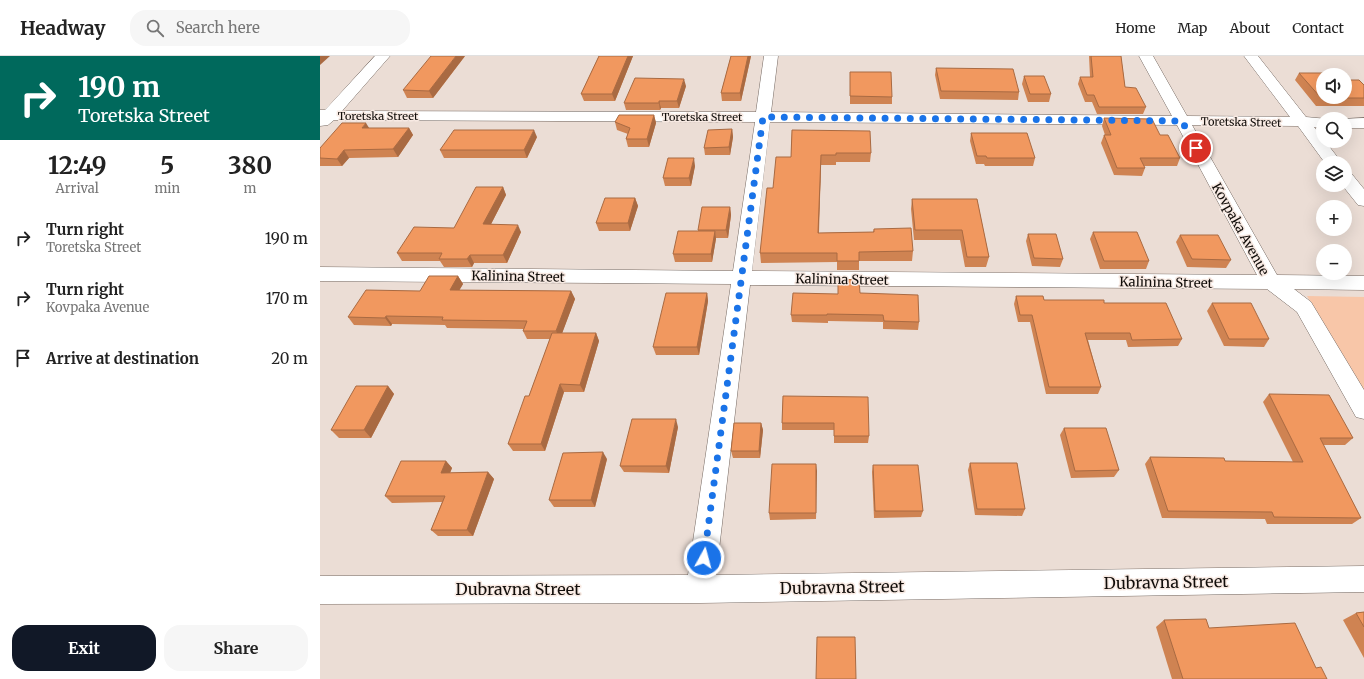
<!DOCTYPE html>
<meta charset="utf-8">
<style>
:root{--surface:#fff;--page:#f6f6f6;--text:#222;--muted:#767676;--line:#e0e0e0;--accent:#111827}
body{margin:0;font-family:Merriweather,serif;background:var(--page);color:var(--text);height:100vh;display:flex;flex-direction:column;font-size:15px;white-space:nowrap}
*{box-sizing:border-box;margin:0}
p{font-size:13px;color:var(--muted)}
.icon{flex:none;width:22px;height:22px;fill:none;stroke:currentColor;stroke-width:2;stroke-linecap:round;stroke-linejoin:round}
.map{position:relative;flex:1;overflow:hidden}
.side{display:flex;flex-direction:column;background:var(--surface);width:320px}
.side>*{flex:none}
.banner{background:#00695c;color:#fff;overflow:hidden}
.fabs{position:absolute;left:996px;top:12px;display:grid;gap:8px}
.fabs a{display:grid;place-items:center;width:36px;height:36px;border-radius:50%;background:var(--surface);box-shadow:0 4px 16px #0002;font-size:20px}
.pin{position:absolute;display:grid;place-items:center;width:34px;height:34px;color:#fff;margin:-17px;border:2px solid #fff;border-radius:50%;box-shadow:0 1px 4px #0007}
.me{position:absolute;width:44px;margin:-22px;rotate:7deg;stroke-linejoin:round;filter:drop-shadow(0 0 3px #0008)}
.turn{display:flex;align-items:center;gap:14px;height:84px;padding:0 12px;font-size:18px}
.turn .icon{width:52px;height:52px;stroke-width:2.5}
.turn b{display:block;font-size:28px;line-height:34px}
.eta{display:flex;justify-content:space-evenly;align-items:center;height:68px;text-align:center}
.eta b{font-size:24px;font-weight:700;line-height:28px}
.button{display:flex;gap:8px;margin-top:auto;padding:8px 12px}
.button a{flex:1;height:46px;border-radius:16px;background:var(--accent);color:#fff;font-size:16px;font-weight:700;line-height:46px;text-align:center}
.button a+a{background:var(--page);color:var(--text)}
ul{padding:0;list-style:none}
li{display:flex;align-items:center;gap:12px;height:60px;padding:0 12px}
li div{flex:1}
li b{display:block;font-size:15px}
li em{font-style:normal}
header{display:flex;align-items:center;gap:24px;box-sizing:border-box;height:56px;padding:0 20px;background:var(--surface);border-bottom:1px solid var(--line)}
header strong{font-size:19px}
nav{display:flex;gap:22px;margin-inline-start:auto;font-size:14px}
.search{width:280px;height:36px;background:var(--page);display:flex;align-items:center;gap:10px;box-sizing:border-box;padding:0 14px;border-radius:16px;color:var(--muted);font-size:15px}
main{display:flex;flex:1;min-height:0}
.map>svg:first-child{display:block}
.green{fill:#f8c6a8}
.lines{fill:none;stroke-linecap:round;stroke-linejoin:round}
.minor-casing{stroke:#756962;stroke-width:1}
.minor{fill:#fff;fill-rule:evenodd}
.wall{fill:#cf8352}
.shaded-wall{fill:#a96a42}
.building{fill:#f1985f;stroke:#a96a42}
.route{stroke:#1a73e8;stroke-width:7;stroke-dasharray:0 12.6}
.labels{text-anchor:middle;stroke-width:3;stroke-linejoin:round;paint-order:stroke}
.far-street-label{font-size:11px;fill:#110d0a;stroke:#f8eae3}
.street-label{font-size:13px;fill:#110d0a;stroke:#f8eae3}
.near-street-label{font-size:16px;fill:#110d0a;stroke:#f8eae3}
</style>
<header>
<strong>Headway</strong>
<div class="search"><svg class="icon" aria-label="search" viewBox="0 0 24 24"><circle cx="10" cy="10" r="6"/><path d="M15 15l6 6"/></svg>Search here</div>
<nav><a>Home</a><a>Map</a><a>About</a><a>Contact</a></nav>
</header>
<main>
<section class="side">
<div class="banner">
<div class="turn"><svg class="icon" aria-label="right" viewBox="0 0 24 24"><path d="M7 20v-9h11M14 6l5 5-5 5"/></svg><div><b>190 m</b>Toretska Street</div></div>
</div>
<div class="eta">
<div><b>12:49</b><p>Arrival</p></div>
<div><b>5</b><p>min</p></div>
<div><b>380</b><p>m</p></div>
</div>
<ul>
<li><svg class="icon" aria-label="right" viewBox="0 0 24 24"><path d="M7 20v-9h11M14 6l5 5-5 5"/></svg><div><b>Turn right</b><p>Toretska Street</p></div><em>190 m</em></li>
<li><svg class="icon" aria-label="right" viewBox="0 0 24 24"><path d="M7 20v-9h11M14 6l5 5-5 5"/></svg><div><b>Turn right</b><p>Kovpaka Avenue</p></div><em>170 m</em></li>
<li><svg class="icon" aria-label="arrive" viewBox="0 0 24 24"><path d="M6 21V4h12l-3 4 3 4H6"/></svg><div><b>Arrive at destination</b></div><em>20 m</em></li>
</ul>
<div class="button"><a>Exit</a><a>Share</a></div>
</section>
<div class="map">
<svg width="1044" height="623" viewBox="0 0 1044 623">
<rect width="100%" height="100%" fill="#ebddd5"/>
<polygon class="green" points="987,240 1044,241 1044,336"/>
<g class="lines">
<g class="minor-casing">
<g id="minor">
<path d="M 55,0 L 70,0 L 22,55 L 436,56 L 444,0 L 458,0 L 451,56 L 852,60 L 819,0 L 833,0 L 867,60 L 970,61 L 924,0 L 938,0 L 986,61 L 1008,63 L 1003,63 L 1003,71 L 994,71 L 1003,82 L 1003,85 L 1005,85 L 1022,107 L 1005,107 L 978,70 L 872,69 L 957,219 L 1044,220 L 1044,234 L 974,233 L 991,246 L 1044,334 L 1044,363 L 1036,361 L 977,256 L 947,233 L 430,229 L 396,519 L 1044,510 L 1044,536 L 380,547 L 0,548 L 0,520 L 368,519 L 411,228 L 0,225 L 0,211 L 413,215 L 435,66 L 14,64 L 8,69 L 0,70 L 0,54 L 5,54 ZM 450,66 L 857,69 L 937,219 L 432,215 Z"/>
<polygon points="1044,62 1044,72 1025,72 1025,63 1022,63"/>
<polygon points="1025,116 1031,117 1044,133 1044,150 1038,149 1022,129 1025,129"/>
</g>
</g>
<use href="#minor" class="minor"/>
</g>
<g class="wall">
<polygon points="145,0 113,42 87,42 83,34"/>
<polygon points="279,0 313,0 295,45 264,45 261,38"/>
<polygon points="411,0 431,0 421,45 402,45 401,37"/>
<polygon points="769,0 801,0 805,31 826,51 823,58 777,58 772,46 765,46 758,28 760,21 770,21"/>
<polygon points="616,12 699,36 698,44 620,43 615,19"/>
<polygon points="530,16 572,41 572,48 530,48"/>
<polygon points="979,17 1003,41 1044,29 1044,50 996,50 975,24"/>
<polygon points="704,20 731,38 729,46 708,46 702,28"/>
<polygon points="366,30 359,52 341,52 340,54 306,54 304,47"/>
<polygon points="334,59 336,67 329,91 308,91 306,83 308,78 297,74 295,66"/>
<polygon points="784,62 840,79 860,102 857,110 824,110 825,112 822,120 794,119 781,87 784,79 785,79 782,70"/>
<polygon points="49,72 89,72 93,79 78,101 29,102 22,110 0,110 0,92"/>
<polygon points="412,73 413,81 410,99 385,99 384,92"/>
<polygon points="472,74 551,97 550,106 516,106 516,109 501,109 499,177 553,176 554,173 593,195 592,205 539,205 539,214 517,214 517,206 441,207 440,197 453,132 471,101"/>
<polygon points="651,77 715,102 713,110 665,110 664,108 656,108 650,85"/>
<polygon points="217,81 207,102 124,102 120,94"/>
<polygon points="375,110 371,130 345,130 343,122"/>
<polygon points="183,131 186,139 171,168 201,176 187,207 154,207 152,211 124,211 120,205 82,205 77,197 134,172"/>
<polygon points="315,142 318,150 310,175 279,175 276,167"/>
<polygon points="592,143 657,143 669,201 666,211 645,211 640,184 594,184 591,153"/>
<polygon points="410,151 411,159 408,182 396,182 392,206 355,206 353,198 378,175 378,174"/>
<polygon points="773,176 829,205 826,213 780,213 770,183"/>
<polygon points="708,178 743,203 740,211 712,210 706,185"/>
<polygon points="860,179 911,204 906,212 867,211 856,186"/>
<polygon points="138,220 143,228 139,234 251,235 255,243 242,277 276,277 279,285 264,336 244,336 225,395 193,395 188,388 209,340 230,283 207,283 203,275 204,273 127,272 125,269 72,268 71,270 34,269 28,261 100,235"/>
<polygon points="387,237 388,245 379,299 336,299 333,291"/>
<polygon points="540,237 599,266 598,274 563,273 563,266 508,265 508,267 472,266 471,259"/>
<polygon points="696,240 724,244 784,247 862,283 858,290 808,291 806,284 768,284 781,331 778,338 726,338 710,266 698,266 694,248"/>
<polygon points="892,247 949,283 944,291 904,290 887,255"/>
<polygon points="68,330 74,338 51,382 19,382 11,374"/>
<polygon points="949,338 1033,382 1025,389 1003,389 1041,462 1032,468 947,468 945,463 842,462 825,408 830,401 905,405 973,406 943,346"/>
<polygon points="463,340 549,380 548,387 514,387 514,374 462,374 462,367"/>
<polygon points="441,367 443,374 440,402 413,402 411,395"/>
<polygon points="358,371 349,417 304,416 300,410"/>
<polygon points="744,372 799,414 794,421 751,422 740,379"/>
<polygon points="287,403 275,451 234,451 229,444"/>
<polygon points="126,405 132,412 130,417 168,416 174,423 153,480 118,480 111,474 122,446 72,447 65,440"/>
<polygon points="650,407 705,453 702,460 655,459 648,414"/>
<polygon points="496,408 496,463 450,464 449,457"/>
<polygon points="553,409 603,455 601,461 554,462 552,416"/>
<polygon points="1044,556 1044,602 1023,564 1036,557"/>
<polygon points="844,564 889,572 996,612 1007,623 852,623 836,571"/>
</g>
<g class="shaded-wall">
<polygon points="0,0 10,0 0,9"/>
<polygon points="136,0 145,0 113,42 109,35"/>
<polygon points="308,0 313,0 295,45 292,38"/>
<polygon points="428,0 431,0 421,45 420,37"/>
<polygon points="364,23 366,30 359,52 357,45"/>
<polygon points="339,45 341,52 340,54 339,47"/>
<polygon points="334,59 336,67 329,91 327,83"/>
<polygon points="46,67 51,75 42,72"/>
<polygon points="89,72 93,79 78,101 73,93"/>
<polygon points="412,73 413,81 410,99 409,91"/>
<polygon points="214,74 217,81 207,102 204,94"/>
<polygon points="24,94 29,102 22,110 17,103"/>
<polygon points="501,99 501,109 498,187 498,177"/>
<polygon points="374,102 375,110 371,130 369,122"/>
<polygon points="183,131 186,139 167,176 163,168"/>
<polygon points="315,142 318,150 310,175 308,167"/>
<polygon points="410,151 411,159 408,182 406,174"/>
<polygon points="198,169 201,176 187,207 183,199"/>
<polygon points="395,175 396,183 392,206 391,198"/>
<polygon points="150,199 154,207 152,211 147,203"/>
<polygon points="138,220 143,228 135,242 130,234"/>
<polygon points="251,235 255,243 240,283 236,275"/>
<polygon points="387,237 388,245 379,299 377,291"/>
<polygon points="66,260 72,268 71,270 65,262"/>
<polygon points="276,277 279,285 264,336 260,329"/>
<polygon points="240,328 244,336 225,395 221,388"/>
<polygon points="68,330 74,338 51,382 44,374"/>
<polygon points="356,363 358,371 349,417 346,410"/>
<polygon points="441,367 443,374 440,402 439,395"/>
<polygon points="283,396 287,403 275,451 271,444"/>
<polygon points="126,405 132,412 127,424 121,417"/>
<polygon points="496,408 497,415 496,463"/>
<polygon points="168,416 174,423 153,480 147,474"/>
</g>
<g class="building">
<polygon points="111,0 136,0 109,35 83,34"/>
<polygon points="279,0 308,0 292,38 261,38"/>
<polygon points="411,0 428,0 420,37 401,37"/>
<polygon points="771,0 801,0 805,31 816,32 826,51 779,51 774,39 767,39 760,21 773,21"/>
<polygon points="616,12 693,13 699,36 621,35"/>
<polygon points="530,16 571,16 572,41 530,40"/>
<polygon points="979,17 1010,17 1012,19 1003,19 1003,41 1025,41 1025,24 1039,24 1044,29 1044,42 1001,42"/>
<polygon points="704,20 724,20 731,38 710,38"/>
<polygon points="315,22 364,23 357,45 339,45 339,47 304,47"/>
<polygon points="299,59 334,59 327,83 306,83 310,72 295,66"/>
<polygon points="784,62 832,63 840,79 848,79 860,102 820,102 825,112 797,112 784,79 791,79"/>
<polygon points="22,67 46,67 42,72 89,72 73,93 24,94 17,103 0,102 0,92"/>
<polygon points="412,73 409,91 384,92 388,74"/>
<polygon points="134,74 214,74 204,94 120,94"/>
<polygon points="472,74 550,75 551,97 516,97 516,99 501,99 498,177 554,176 554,173 591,172 593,195 539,196 539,205 517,205 517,197 440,197 447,132 453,132 456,101 471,101"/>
<polygon points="651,77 707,77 715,102 667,102 666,100 657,100"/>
<polygon points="348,102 374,102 369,122 343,122"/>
<polygon points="156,131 183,131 163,168 198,169 183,199 150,199 147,203 119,203 122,197 77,197 94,171 134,172"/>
<polygon points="285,142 315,142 308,167 276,167"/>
<polygon points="592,143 657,143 669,201 647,201 642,174 595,174"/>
<polygon points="382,151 410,151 406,174 378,174"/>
<polygon points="358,175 395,175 391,198 353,198"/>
<polygon points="773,176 817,176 829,205 784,205"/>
<polygon points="708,178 736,178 743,203 714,202"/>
<polygon points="860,179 898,179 911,204 872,203"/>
<polygon points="109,220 138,220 130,234 251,235 236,275 203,275 207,265 122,264 123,261 66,260 65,262 28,261 46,234 100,235"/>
<polygon points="518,223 539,224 540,237 598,239 599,266 564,265 563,259 507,258 507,259 471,259 473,237 518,238"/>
<polygon points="346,237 387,237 377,291 333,291"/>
<polygon points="696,240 723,240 724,244 784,244 784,247 846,247 862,283 812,284 810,277 765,277 781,331 729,331 712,259 700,259"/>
<polygon points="892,247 931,247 949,283 909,283"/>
<polygon points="232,277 276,277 260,329 240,328 221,388 188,388 205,340 209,340"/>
<polygon points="36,330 68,330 44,374 11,374"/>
<polygon points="949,338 1009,339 1033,382 1000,382 1041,462 954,461 952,456 848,455 830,401 904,402 905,405 983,406"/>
<polygon points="463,340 548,341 549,380 514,380 514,367 462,367"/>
<polygon points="312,363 356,363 346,410 300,410"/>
<polygon points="414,367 441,367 439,395 411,395"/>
<polygon points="744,372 786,372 799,414 755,415"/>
<polygon points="283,396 271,444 229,444 243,397"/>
<polygon points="81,405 126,405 121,417 168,416 147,474 111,474 125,440 65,440"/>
<polygon points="650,407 697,407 705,453 657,453"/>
<polygon points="452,408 496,408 496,457 449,457"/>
<polygon points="553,409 598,409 603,455 555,455"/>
<polygon points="1044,556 1044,571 1036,557"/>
<polygon points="886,563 889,572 975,567 996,612 1001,611 1007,623 863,623 844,564"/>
<polygon points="497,581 535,581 536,623 496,623"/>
</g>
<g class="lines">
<polyline class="route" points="384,502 443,61 862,65 876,92"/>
</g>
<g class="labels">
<g class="far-street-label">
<text x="58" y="64">Toretska Street</text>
<text x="382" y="65">Toretska Street</text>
<text transform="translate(921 66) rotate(1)" y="4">Toretska Street</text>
</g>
<g class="street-label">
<text transform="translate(921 173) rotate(61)" y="5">Kovpaka Avenue</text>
<text transform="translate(198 220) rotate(1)" y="5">Kalinina Street</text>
<text transform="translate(522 223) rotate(1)" y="5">Kalinina Street</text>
<text transform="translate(846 226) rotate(1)" y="5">Kalinina Street</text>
</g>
<g class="near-street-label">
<text transform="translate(846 526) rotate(-1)" y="6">Dubravna Street</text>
<text transform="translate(522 531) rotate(-1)" y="6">Dubravna Street</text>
<text x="198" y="539">Dubravna Street</text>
</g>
</g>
</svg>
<div class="fabs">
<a><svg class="icon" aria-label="sound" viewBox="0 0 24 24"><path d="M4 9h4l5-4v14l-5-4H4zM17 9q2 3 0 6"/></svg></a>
<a><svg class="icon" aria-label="search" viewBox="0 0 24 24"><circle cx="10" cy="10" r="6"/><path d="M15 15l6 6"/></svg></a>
<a><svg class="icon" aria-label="layers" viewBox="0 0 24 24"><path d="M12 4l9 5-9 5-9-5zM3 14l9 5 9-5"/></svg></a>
<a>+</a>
<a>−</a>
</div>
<div class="pin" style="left:876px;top:92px;background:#d93025"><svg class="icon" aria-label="arrive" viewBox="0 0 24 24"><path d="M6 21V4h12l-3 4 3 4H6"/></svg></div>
<svg class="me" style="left:384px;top:502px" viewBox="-20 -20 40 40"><circle r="17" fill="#1a73e8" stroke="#fff" stroke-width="3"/><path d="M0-11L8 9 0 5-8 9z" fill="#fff"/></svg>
</div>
</main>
